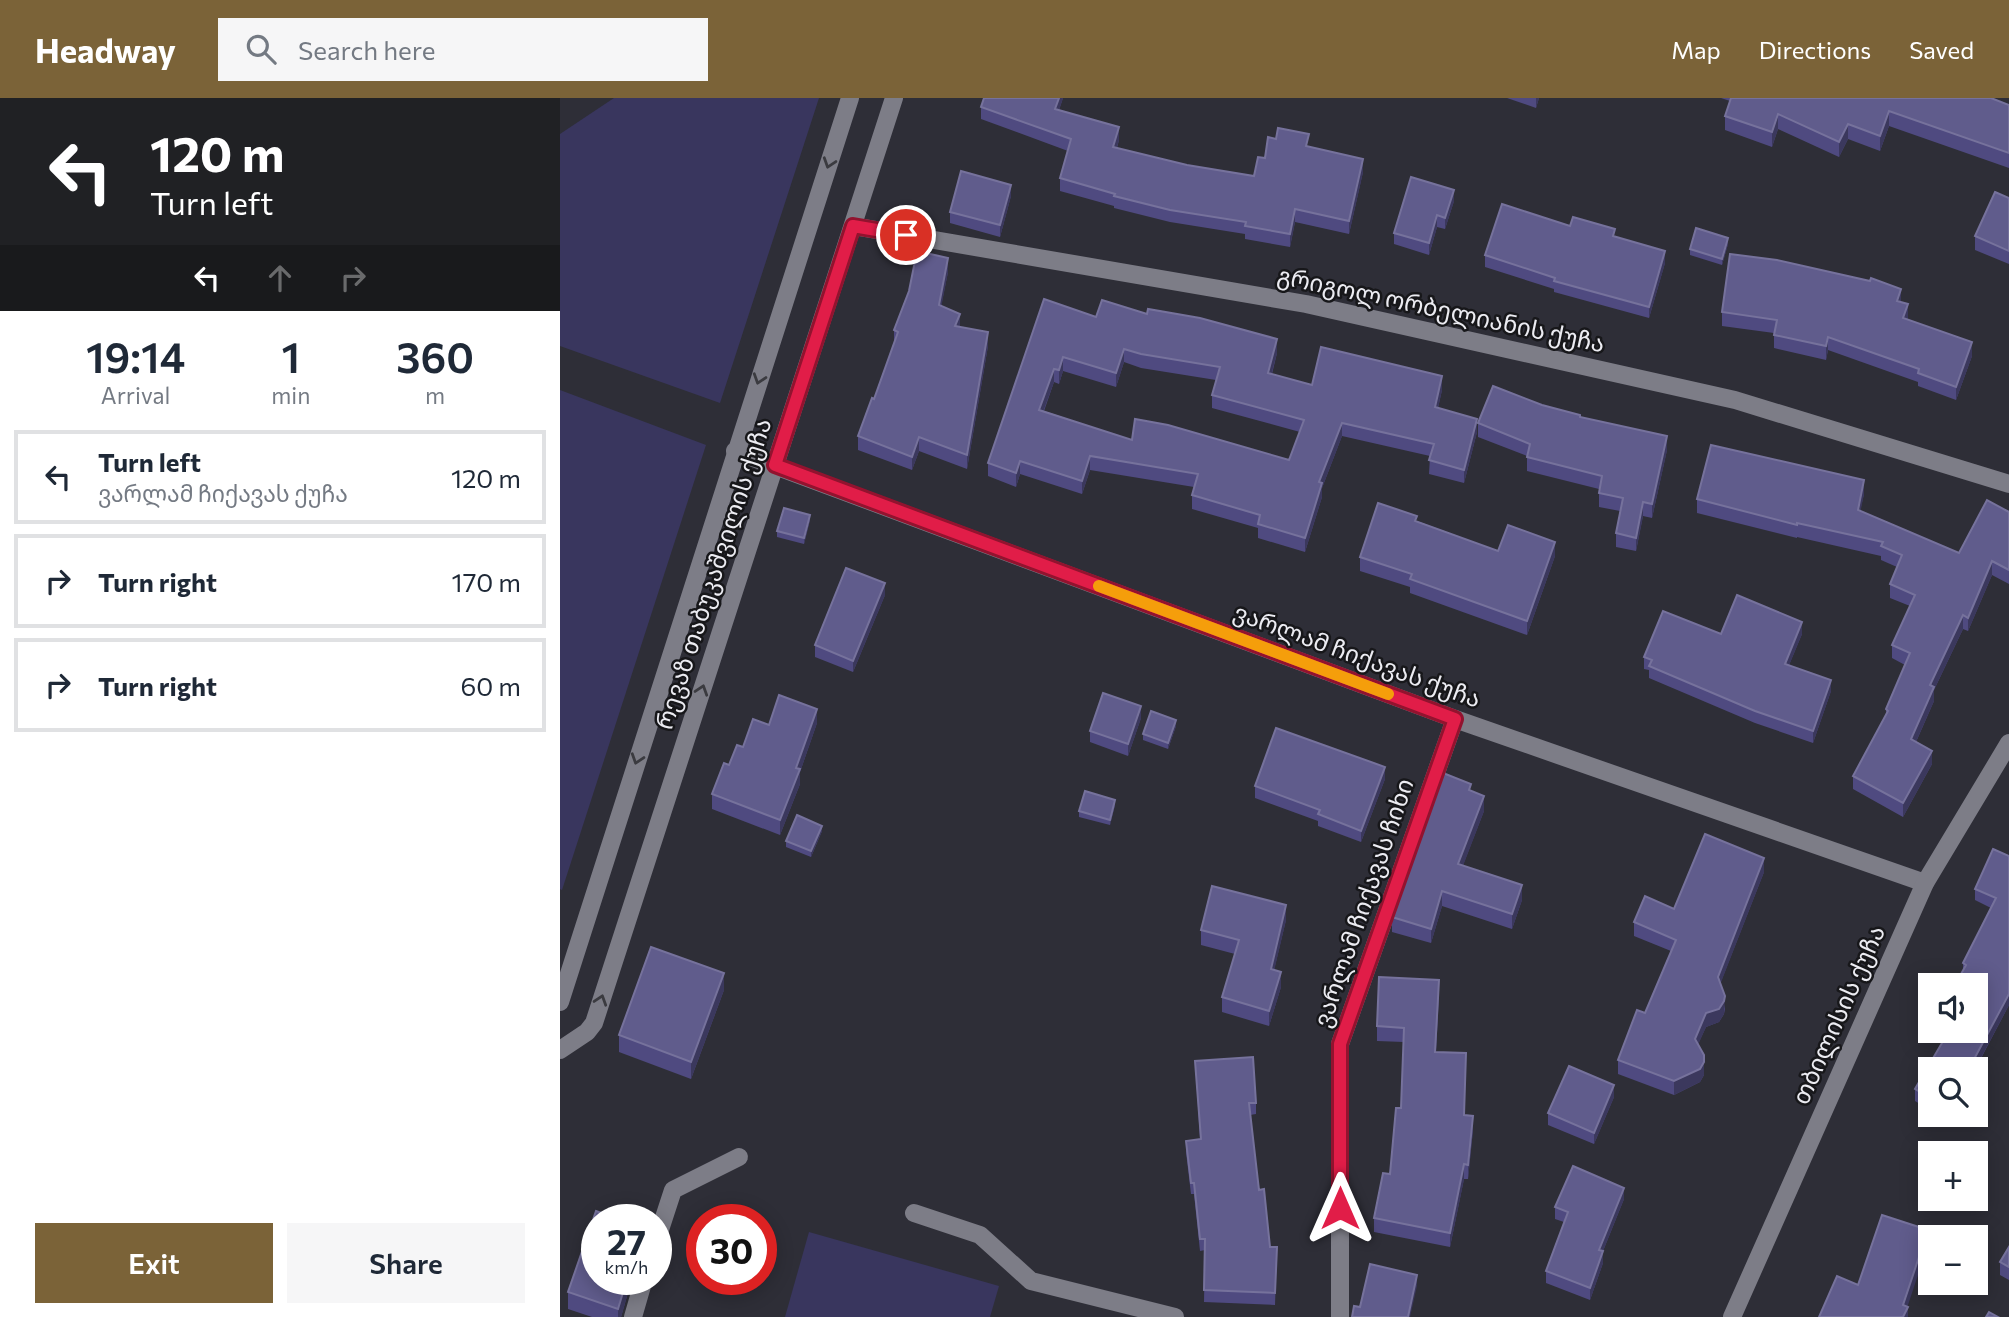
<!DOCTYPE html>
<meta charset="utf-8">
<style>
:root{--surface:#fff;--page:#f6f6f7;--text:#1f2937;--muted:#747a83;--line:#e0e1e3;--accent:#7b6338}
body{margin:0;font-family:Commissioner,"Noto Sans Georgian",sans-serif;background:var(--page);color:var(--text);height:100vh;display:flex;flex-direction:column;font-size:26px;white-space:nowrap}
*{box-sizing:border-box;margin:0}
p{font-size:23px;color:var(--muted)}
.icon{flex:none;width:38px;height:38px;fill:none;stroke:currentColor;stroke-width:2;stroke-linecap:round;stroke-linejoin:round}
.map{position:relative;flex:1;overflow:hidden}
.sheet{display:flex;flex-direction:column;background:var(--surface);width:560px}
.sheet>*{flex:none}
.guide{background:#202124;color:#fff;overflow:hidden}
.fabs{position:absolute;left:1358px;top:875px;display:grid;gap:14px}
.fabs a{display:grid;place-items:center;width:70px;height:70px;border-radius:0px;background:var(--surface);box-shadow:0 4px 18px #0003;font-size:35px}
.speed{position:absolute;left:21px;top:1106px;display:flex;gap:14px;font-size:35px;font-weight:700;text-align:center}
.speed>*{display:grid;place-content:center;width:91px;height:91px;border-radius:50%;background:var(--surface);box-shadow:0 4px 18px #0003;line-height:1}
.speed small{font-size:18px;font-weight:400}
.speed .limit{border:10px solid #d22;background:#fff;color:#111}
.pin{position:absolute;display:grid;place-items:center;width:60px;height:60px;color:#fff;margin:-30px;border:4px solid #fff;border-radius:50%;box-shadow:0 2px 7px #0007}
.me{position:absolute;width:77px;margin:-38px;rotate:0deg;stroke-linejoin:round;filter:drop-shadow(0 0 5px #0008)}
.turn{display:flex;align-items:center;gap:24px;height:147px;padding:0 35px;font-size:32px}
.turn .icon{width:91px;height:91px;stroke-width:2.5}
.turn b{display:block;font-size:49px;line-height:60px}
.lanes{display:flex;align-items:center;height:66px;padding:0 35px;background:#0003;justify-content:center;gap:35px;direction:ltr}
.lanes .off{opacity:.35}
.eta{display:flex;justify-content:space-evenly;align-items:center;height:119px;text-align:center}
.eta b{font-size:42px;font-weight:600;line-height:49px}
.primary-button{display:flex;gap:14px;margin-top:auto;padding:14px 35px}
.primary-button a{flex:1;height:80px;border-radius:0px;background:var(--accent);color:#fff;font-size:28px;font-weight:600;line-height:80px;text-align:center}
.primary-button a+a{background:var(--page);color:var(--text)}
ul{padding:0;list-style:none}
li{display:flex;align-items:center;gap:21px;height:94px;margin:0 14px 10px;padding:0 21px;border:4px solid var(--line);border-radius:0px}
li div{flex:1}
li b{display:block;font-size:26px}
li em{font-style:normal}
header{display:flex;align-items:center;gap:42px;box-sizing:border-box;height:98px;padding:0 35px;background:var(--accent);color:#fff}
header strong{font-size:33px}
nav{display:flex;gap:38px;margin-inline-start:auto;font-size:24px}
.search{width:490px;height:63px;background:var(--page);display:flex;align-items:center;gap:18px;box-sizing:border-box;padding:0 24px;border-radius:0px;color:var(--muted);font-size:26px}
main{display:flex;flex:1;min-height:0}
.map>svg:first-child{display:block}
.green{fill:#39365e}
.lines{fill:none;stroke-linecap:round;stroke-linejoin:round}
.minor{stroke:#7d7d87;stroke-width:18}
.wall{fill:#4f4a80;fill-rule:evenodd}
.shaded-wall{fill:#3b385d}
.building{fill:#605c8c;stroke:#76729c;stroke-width:2;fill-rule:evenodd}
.oneway{stroke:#3b3b40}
.route-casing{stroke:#92132f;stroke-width:18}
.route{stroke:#e11d48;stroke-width:12}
.slow{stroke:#f59e0b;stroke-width:12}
.labels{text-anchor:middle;stroke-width:5;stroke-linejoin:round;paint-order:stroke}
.street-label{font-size:24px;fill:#ececf2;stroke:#17171a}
</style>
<header>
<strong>Headway</strong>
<div class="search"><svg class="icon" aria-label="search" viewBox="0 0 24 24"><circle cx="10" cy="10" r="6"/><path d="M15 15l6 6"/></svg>Search here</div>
<nav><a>Map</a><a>Directions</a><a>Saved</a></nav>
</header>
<main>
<section class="sheet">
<div class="guide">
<div class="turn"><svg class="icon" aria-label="left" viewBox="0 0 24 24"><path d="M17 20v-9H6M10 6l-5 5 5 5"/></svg><div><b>120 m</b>Turn left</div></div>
<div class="lanes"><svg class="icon" aria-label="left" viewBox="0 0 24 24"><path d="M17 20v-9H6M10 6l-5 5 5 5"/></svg><svg class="icon off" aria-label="ahead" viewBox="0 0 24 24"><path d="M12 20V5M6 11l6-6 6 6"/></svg><svg class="icon off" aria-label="right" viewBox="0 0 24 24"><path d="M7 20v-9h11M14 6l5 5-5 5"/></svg></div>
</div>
<div class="eta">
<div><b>19:14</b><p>Arrival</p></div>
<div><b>1</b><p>min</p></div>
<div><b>360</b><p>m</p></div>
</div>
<ul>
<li><svg class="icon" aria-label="left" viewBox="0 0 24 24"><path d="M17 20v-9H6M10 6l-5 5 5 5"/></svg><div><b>Turn left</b><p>ვარლამ ჩიქავას ქუჩა</p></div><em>120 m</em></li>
<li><svg class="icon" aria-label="right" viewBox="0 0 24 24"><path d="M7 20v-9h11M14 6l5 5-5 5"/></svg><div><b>Turn right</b></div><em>170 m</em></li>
<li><svg class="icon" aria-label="right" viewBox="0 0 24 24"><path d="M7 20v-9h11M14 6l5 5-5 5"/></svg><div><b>Turn right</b></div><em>60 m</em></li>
</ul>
<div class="primary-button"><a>Exit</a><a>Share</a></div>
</section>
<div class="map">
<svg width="1449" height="1219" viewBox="0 0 1449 1219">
<rect width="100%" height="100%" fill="#2e2e37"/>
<g class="green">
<polygon points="54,0 259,0 160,305 0,248 0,36"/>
<polygon points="0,292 146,347 2,792 0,791"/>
<polygon points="249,1134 439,1188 430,1219 225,1219"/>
</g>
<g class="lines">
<g class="minor">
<polyline points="293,128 746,206 1175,302 1449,386"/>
<polyline points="175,353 895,621 1365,785"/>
<polyline points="0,904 290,0"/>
<polyline points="0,952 27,934 34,925 334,0"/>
<polyline points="354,1115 420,1137 471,1183 615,1219"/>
<polyline points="96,1144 113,1092 179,1059"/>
<polyline points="73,1219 84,1181"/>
<polyline points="780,1219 780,946 895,621"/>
<polyline points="1172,1219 1365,785 1449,645"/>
</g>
</g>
<g class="wall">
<polygon points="424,0 503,0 499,12 559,42 557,50 627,67 694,78 705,60 749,49 803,74 789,136 735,124 730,149 685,141 685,136 610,124 554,110 554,108 500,93 500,80 508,53 421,21 421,9"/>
<polygon points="947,0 979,0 976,10"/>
<polygon points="1161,0 1431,0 1449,7 1449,70 1329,28 1320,53 1288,41 1279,59 1218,31 1212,49 1165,32 1165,18 1170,3"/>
<polygon points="451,98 440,139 390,125 390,114"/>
<polygon points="1449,100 1449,166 1415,152 1415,138"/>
<polygon points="894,103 885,131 877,129 869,157 834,146 834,135"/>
<polygon points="1010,128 1055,139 1105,165 1089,220 994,194 994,191 925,169 925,157"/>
<polygon points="1168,146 1162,167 1130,157 1130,151"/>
<polygon points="388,174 381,208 400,229 428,248 407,371 359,353 352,372 298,352 298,338 314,301 334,246 334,232"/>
<path d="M 484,201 L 536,219 L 717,255 L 712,276 L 752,287 L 882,292 L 878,310 L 917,334 L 904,385 L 869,376 L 870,358 L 782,338 L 762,390 L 762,399 L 745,454 L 698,440 L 698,430 L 632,411 L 632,397 L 634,389 L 530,372 L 522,396 L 460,376 L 456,389 L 428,378 L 428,365 ZM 564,264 L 581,270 L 656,282 L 652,297 L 652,310 L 740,334 L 729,362 L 572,342 L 484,313 L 494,284 L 499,286 L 503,273 L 556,289 Z"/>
<polygon points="1341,204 1348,221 1412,258 1396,302 1358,288 1358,284 1268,252 1266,262 1214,250 1214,235 1162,228 1162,214"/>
<polygon points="982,307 1020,319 1107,352 1092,420 1083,418 1076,453 1056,449 1056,435 1060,413 1039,409 1039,391 967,373 967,358 918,339 918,325"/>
<polygon points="1304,396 1300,413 1399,455 1449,414 1449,486 1432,477 1408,533 1403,531 1374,592 1374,603 1356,644 1372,666 1343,719 1293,691 1293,678 1326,618 1326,611 1345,567 1332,560 1332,547 1350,508 1330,500 1330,486 1337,469 1321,462 1321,458 1237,439 1237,440 1137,415 1137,401"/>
<polygon points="250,422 244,446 217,439 217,433"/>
<polygon points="857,423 938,453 995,458 967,537 850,495 850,489 800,473 800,459"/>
<polygon points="325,497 293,574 255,559 255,547"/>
<polygon points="1161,536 1242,536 1229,567 1271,593 1253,645 1195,625 1089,580 1089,572 1084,571 1084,559"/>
<polygon points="581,620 568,658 530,644 530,633"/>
<polygon points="257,625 240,674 240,686 220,737 152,711 152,696 169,667 183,649 209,627"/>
<polygon points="616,628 608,651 583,642 583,636"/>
<polygon points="825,681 801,744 758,728 758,723 695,700 695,688"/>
<polygon points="911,693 924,713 903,767 962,802 952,831 882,808 871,845 832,834 832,819"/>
<polygon points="555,707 550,727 519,719 519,713"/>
<polygon points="262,733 251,759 226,749 226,743"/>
<polygon points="1433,751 1449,758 1449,907 1417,968 1423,972 1423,983 1416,996 1416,971 1370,971 1370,1012 1355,1003 1355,991 1389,933 1416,933 1416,887 1395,887 1403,872 1403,865 1431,810 1415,802 1415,791"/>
<polygon points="1204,774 1160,886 1165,911 1164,916 1159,924 1146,929 1138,946 1144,977 1140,984 1114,997 1058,976 1058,962 1085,915 1111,853 1074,838 1074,824 1114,811"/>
<polygon points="726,822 714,872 721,889 709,928 662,914 662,899 675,856 641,847 641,832"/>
<polygon points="164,892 131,981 59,954 59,937"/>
<polygon points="879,897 876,954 906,970 904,1017 913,1032 908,1081 904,1081 890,1149 814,1134 814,1120 830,1076 841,1010 844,944 817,943 817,928"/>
<polygon points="635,963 696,1005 696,1016 690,1017 699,1092 710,1149 717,1149 715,1207 644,1204 645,1152 640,1153 634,1096 631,1096 626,1054 626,1043 640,1041"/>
<polygon points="1054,999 1034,1046 988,1027 988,1015"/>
<polygon points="1378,1017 1404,1017 1397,1028"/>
<polygon points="1064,1101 1043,1153 1043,1165 1030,1202 986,1185 986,1173 1004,1124 995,1121 995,1109"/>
<polygon points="1449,1149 1449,1182 1440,1177 1440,1164"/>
<polygon points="72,1181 61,1219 32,1219 8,1211 8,1194"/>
</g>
<g class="shaded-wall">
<polygon points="499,0 503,0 495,24 495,11"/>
<polygon points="976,0 979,0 976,10"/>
<polygon points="1329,13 1329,28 1320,53 1320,38"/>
<polygon points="1218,16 1218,31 1212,49 1212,34"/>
<polygon points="1288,26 1288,41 1279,59 1279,44"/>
<polygon points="559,29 559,42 553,62 553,49"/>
<polygon points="803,61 803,74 789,136 789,123"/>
<polygon points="451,87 451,98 440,139 440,127"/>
<polygon points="894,92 894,103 885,131 885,120"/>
<polygon points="735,111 735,124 730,149 730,136"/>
<polygon points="877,117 877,129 869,157 869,145"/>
<polygon points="1168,140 1168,146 1162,167 1162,161"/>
<polygon points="1105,153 1105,165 1089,220 1089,209"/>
<polygon points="388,160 388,174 379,221 379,207"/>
<polygon points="1341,191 1341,205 1337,203"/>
<polygon points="1348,206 1348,220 1343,233 1343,220"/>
<polygon points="400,216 400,230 395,228"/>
<polygon points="428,234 428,248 407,371 407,357"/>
<polygon points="1268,239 1268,252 1266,262 1266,248"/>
<polygon points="717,241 717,255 708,289 708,275"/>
<polygon points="1412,244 1412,258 1396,302 1396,289"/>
<polygon points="564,251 564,264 556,289 556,275"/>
<polygon points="503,259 503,273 499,286 499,272"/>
<polygon points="494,271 494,284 479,325 479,312"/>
<polygon points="882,278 882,292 875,323 875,309"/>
<polygon points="917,321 917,334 904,385 904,372"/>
<polygon points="782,325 782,338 762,390 762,399 745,454 745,440 759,384"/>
<polygon points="1107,338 1107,352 1092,420 1092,406"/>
<polygon points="359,339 359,353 352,372 352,359"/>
<polygon points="530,358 530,372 522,396 522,383"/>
<polygon points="460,363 460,376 456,389 456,375"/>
<polygon points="1304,382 1304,396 1298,426 1298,412"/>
<polygon points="1083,404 1083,418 1076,453 1076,440"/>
<polygon points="250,417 250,422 244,446 244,440"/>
<polygon points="995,444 995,458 967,537 967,523"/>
<polygon points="1432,463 1432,477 1408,533 1408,520"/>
<polygon points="325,485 325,497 293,574 293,563"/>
<polygon points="1403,517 1403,531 1374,592 1374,603 1351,655 1351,641 1370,587"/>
<polygon points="1242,524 1242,536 1225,577 1225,566"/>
<polygon points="1271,582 1271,593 1253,645 1253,633"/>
<polygon points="581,608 581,620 568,658 568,646"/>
<polygon points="257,611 257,625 240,674 240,686 220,737 220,722 236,670"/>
<polygon points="616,622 616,628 608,651 608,645"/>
<polygon points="1372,653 1372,666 1343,719 1343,705"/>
<polygon points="825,669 825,681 801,744 801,733"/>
<polygon points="924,698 924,713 898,781 898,766"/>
<polygon points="555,702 555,707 550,727 550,722"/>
<polygon points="262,728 262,733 251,759 251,753"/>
<polygon points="1204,760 1204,774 1158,892 1158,879"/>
<polygon points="962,787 962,802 952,831 952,816"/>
<polygon points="882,793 882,808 871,845 871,831"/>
<polygon points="726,807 726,822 711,886 711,871"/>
<polygon points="721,874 721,889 709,928 709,913"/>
<polygon points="164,875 164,892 131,981 131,964"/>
<polygon points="1449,896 1449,907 1415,971 1412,965"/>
<polygon points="1165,898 1164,916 1159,924 1146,929 1135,954 1135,941 1146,915"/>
<polygon points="1144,964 1144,977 1140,984 1114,997 1114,983"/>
<polygon points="1423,972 1423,983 1416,996 1416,984"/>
<polygon points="1054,987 1054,999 1034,1046 1034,1035"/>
<polygon points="1397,1017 1404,1017 1397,1028"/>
<polygon points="913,1018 913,1032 908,1081 908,1067"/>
<polygon points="904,1066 904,1081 890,1149 890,1135"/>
<polygon points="1064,1090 1064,1101 1039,1163 1039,1152"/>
<polygon points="1368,1132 1368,1147 1347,1210 1348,1209 1348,1219 1343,1219 1343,1207"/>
<polygon points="1043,1153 1043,1165 1030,1202 1030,1190"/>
<polygon points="857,1177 857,1188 850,1219 848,1219"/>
<polygon points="67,1181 72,1181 61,1219 58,1219 58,1211"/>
</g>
<g class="building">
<polygon points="424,0 499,0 495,11 559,29 553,49 627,67 694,78 698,59 705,60 708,39 716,41 718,30 749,36 746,48 803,61 789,123 735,111 730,136 685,128 686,124 610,112 554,98 555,96 500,80 511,41 421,9"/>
<polygon points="1171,0 1431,0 1449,7 1449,55 1329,13 1320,38 1288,26 1279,44 1218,16 1212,34 1165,18"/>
<polygon points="401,73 451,87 440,127 390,114"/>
<polygon points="851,79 894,92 885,120 877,117 869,145 834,135"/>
<polygon points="1435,94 1449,100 1449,153 1415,138"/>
<polygon points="942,106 1010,128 1013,119 1055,131 1053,138 1105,153 1089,209 994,183 995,180 925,157"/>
<polygon points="1136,130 1168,140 1162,161 1130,151"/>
<polygon points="357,153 388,160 379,207 400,216 395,228 428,234 407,357 359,339 352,359 298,338 312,300 314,301 338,234 334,232 349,193"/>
<polygon points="1170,156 1217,162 1310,183 1311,180 1341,191 1337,203 1348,206 1343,220 1412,244 1396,289 1358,275 1359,271 1268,239 1266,248 1214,237 1217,222 1162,214"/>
<path d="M 484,201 L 536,219 L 542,202 L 587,216 L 588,211 L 640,220 L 717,241 L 708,275 L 752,287 L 761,249 L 882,278 L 875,309 L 917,321 L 904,372 L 869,362 L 874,346 L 782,325 L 759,384 L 762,385 L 745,440 L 698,426 L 700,417 L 632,397 L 638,376 L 530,358 L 522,383 L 460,363 L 456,375 L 428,365 ZM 564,251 L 581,256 L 660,269 L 652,297 L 744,322 L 729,362 L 608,327 L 575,321 L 572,342 L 479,312 L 494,271 L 499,272 L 503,259 L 556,275 Z"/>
<polygon points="933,288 982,307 1020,317 1020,319 1107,338 1092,406 1083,404 1076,440 1056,435 1063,400 1039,395 1042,378 967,359 970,346 918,325"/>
<polygon points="1151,347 1304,382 1298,412 1399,455 1427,402 1449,414 1449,472 1432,463 1408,520 1403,517 1370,587 1374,589 1351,641 1372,653 1343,705 1293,678 1328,613 1326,611 1350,555 1332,547 1355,497 1330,486 1342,457 1321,448 1323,444 1237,425 1237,427 1137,401"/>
<polygon points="818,405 857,418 855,423 938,453 948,427 995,444 967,523 850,481 852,476 800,459"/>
<polygon points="224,410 250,417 244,440 217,433"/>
<polygon points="286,470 325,485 293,563 255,547"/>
<polygon points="1177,497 1242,524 1225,566 1271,582 1253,633 1195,613 1089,568 1092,562 1084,559 1103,513 1161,536"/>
<polygon points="543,595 581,608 568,646 530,633"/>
<polygon points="219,597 257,611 236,670 240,671 220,722 152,696 164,665 169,667 177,647 183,649 193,621 209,627"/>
<polygon points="591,613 616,622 608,645 583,636"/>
<polygon points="716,630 825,669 801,733 758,716 760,712 695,688"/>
<polygon points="883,675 911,686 909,692 924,698 898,766 962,787 952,816 882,793 871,831 832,819"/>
<polygon points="525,693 555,702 550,722 519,713"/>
<polygon points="237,717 262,728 251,753 226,743"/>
<polygon points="1145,736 1204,760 1158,879 1165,898 1164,903 1159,911 1146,915 1135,941 1144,957 1144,964 1140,971 1114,983 1058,962 1077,912 1085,915 1116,842 1074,824 1085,798 1114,811"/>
<polygon points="1433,751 1449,758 1449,896 1412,965 1423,972 1416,984 1416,971 1370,971 1370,1000 1355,991 1389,933 1416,933 1416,887 1395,887 1406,867 1403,865 1436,800 1415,791"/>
<polygon points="652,788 726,807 711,871 721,874 709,913 662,899 679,842 641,832"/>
<polygon points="91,849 164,875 131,964 59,937"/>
<polygon points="819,879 879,882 875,954 906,955 904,1017 913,1018 908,1067 904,1066 890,1135 814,1120 823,1075 830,1076 836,1010 841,1010 844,930 817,928"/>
<polygon points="693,959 696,1005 689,1005 699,1092 704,1091 710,1149 717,1149 715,1195 644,1192 645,1141 640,1141 634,1085 631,1085 626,1043 641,1041 635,963"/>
<polygon points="1009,968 1054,987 1034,1035 988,1015"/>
<polygon points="1013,1068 1064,1090 1039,1152 1043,1153 1030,1190 986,1173 1008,1114 995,1109"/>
<polygon points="36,1113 60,1122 37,1122 37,1181 67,1181 58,1211 8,1194"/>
<polygon points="1322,1117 1368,1132 1343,1207 1348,1209 1343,1219 1259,1219 1277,1178 1298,1187"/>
<polygon points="1449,1149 1449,1169 1440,1164"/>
<polygon points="810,1166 857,1177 848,1219 792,1219 794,1208 800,1209"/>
<polygon points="1429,1214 1438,1219 1426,1219"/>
</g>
<defs><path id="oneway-chevron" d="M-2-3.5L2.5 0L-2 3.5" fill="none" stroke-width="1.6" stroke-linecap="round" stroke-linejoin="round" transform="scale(1.75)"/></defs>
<g class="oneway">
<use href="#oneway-chevron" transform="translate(269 65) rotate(108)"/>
<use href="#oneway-chevron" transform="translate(199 281) rotate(108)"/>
<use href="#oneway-chevron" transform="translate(142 592) rotate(-72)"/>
<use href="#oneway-chevron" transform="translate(77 661) rotate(108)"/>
<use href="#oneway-chevron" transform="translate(41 902) rotate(-72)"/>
</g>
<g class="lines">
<g class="route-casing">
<polyline id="route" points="346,137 293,128 215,367 895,621 780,946 780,1110"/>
</g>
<use href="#route" class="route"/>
<polyline class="slow" points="539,488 828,596"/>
</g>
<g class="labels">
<g class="street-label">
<text transform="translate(881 212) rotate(12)" y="8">გრიგოლ ორბელიანის ქუჩა</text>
<text transform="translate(154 476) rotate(-72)" y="8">რევაზ თაბუკაშვილის ქუჩა</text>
<text transform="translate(797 558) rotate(20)" y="8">ვარლამ ჩიქავას ქუჩა</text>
<text transform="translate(804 805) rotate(-71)" y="8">ვარლამ ჩიქავას ჩიხი</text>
<text transform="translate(1279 917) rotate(-66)" y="8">თბილისის ქუჩა</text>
</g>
</g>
</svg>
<div class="fabs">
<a><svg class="icon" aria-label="sound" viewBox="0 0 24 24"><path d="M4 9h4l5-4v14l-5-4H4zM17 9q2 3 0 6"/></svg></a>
<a><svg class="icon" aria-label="search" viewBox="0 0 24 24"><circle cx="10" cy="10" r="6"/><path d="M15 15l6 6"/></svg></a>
<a>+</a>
<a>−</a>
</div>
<div class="speed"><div>27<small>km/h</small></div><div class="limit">30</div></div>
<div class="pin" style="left:346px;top:137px;background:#d93025"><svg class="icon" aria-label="arrive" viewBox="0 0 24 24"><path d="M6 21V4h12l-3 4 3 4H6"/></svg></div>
<svg class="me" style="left:780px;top:1110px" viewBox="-20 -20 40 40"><path d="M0-17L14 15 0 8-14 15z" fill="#e11d48" stroke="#fff" stroke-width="4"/></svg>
</div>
</main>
